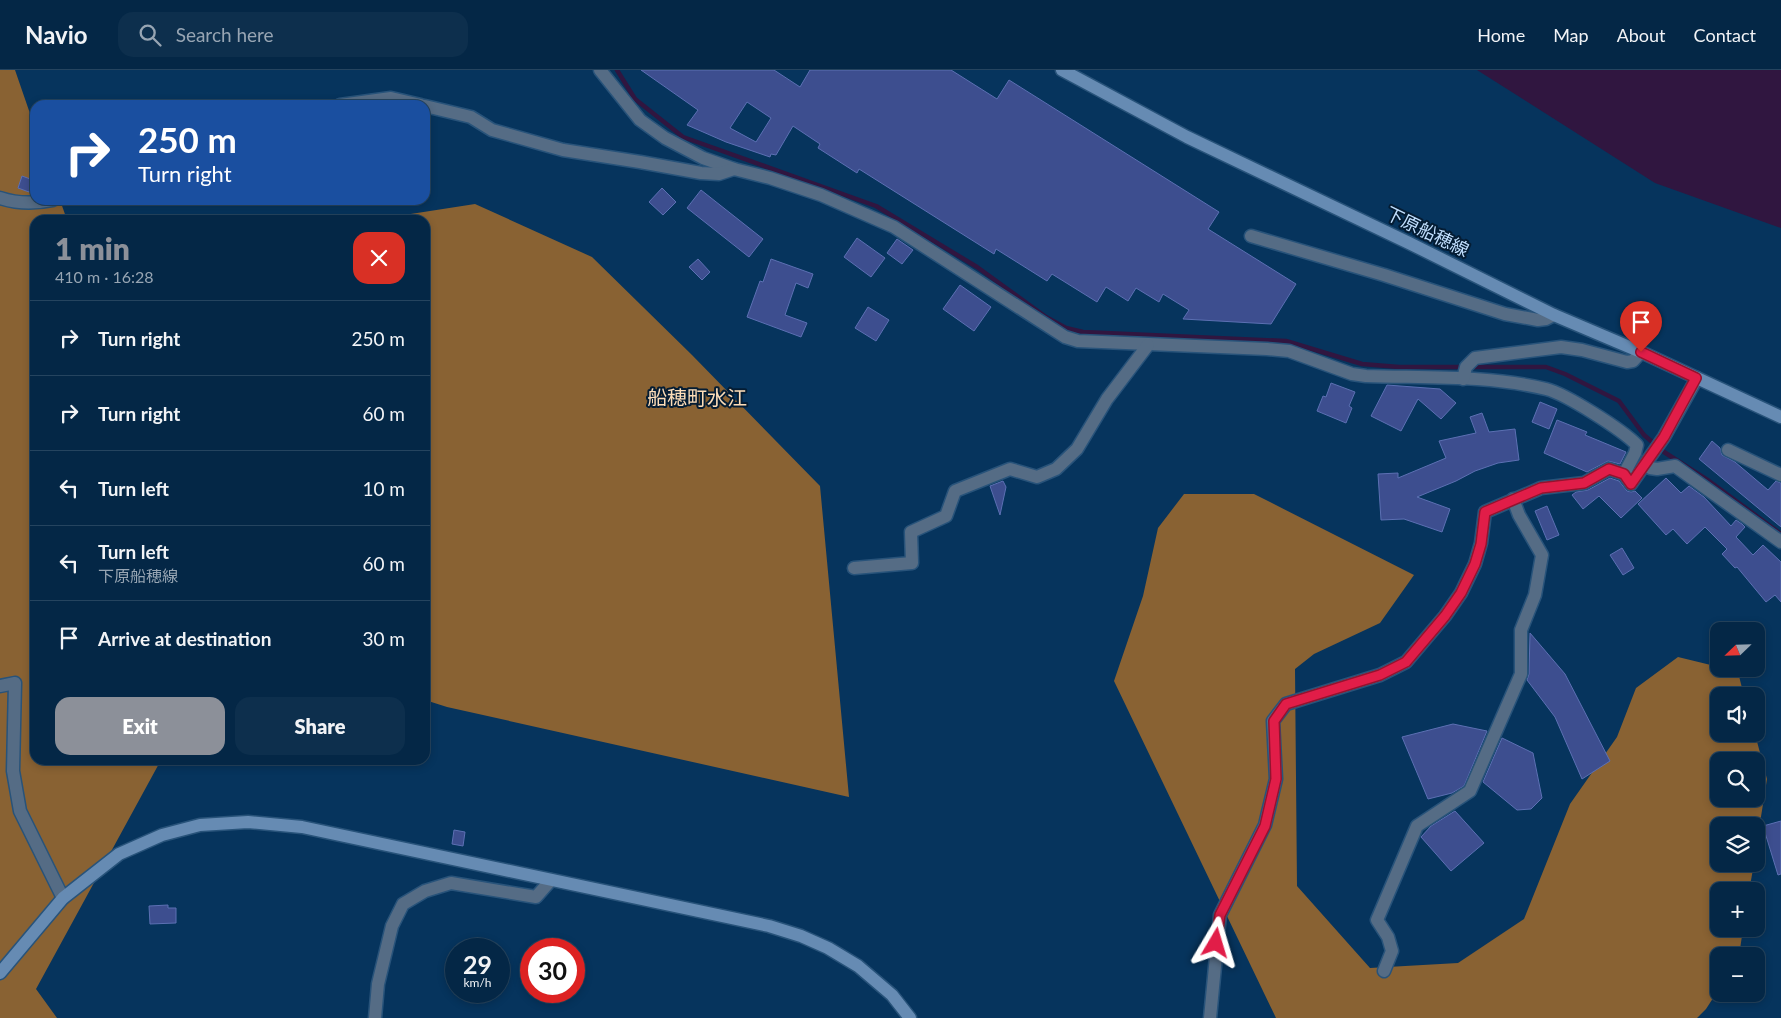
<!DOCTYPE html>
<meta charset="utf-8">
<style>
:root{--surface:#042746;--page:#0d2f4d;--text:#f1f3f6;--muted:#97a5b3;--line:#25445f;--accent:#8c9099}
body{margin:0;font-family:Lato,"Noto Sans JP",sans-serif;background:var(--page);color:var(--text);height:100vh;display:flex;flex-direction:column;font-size:19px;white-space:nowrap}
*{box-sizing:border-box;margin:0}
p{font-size:16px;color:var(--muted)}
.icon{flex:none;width:28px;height:28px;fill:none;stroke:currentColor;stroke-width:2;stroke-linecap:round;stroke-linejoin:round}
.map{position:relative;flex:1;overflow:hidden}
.sheet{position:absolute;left:30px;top:145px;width:400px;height:550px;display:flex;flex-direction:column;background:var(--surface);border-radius:15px;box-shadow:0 2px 8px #0003,0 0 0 1px var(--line)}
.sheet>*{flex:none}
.top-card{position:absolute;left:30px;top:30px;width:400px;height:105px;border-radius:15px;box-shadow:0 2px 8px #0003,0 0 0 1px var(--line);background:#1a4fa0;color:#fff;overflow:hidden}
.needle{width:32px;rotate:247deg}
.tools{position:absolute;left:1710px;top:552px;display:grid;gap:10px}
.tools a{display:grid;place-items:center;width:55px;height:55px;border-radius:10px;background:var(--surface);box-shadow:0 2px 8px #0003,0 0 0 1px var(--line);font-size:25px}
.speed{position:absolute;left:445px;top:868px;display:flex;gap:10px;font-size:25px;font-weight:700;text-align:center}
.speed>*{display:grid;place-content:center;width:65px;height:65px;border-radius:50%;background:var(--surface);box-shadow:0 2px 8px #0003,0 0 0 1px var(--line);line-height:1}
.speed small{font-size:12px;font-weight:400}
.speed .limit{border:8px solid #d22;background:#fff;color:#111}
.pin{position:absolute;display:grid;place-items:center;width:42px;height:42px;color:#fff;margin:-51px -21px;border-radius:50% 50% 50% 0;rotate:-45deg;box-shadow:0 0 5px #0007}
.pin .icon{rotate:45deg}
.me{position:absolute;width:55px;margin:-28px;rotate:7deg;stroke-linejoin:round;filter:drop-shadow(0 0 4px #0008)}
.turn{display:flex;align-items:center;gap:18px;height:105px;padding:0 25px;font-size:22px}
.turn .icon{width:65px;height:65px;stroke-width:2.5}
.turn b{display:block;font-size:35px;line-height:42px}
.round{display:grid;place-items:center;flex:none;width:52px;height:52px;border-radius:15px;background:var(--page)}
.head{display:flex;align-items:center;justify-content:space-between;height:85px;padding:0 25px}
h1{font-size:30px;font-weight:800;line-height:38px;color:var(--accent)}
.cta{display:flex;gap:10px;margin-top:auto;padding:10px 25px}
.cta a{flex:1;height:58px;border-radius:15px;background:var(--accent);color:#fff;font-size:20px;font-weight:800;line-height:58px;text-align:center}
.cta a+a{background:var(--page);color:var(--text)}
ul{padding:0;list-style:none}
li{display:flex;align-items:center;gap:15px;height:75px;padding:0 25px;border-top:1px solid var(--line)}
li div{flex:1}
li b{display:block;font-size:19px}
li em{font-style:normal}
header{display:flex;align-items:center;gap:30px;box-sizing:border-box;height:70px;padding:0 25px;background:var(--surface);border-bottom:1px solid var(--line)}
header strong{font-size:24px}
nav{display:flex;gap:28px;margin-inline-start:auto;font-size:18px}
.search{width:350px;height:45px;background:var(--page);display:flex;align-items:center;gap:12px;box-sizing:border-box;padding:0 18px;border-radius:15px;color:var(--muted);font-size:19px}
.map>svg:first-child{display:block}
.forest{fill:#896233;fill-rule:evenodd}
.water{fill:#301640}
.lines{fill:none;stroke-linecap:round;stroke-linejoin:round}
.stream{stroke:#301640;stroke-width:4.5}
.building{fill:#3d4e8f;stroke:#5c70b3;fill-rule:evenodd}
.street-casing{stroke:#28537a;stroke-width:15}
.secondary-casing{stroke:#28537a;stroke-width:15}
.street{stroke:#556c85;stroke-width:12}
.secondary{stroke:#668bb3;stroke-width:12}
.route-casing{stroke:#92132f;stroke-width:12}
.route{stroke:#e11d48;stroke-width:9}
.labels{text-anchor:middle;stroke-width:4;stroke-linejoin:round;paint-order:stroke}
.street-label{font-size:18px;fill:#c1dffe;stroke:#041c33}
.quarter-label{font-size:20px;fill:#fdddb8;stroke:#041c33}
</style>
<header>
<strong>Navio</strong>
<div class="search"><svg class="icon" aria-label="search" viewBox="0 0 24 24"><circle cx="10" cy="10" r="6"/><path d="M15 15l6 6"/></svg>Search here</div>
<nav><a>Home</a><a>Map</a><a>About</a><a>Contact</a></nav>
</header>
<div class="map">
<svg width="1781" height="948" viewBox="0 0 1781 948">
<rect width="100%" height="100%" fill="#06345d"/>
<g class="forest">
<polygon points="0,0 15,0 35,58 35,130 60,130 67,150 35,150 35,690 161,690 36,919 57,948 0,948"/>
<polygon points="475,134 592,187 692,285 820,416 849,727 447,637 425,630 425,150 372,150"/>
<path d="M 1184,424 L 1254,424 L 1414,505 L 1380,553 L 1314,584 L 1295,599 L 1297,816 L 1370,898 L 1458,893 L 1524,849 L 1570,734 L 1617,667 L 1636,618 L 1678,587 L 1719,597 L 1719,599 L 1738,602 L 1744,626 L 1719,626 L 1719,664 L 1755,664 L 1767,709 L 1756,778 L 1756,756 L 1719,756 L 1719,794 L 1754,794 L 1749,821 L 1719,821 L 1719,859 L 1743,859 L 1739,886 L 1719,886 L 1719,919 L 1706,939 L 1697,948 L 1276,948 L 1114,611 L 1143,526 L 1158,458 ZM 1719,691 L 1756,691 L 1756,729 L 1719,729 Z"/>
</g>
<polygon class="water" points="1477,0 1781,0 1781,158 1655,113"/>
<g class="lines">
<polyline class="stream" points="617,0 635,29 683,67 876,136 977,197 1046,247 1066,258 1083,262 1286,271 1362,294 1399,297 1546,297 1565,304 1619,331 1644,365 1664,382 1709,411 1781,464"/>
</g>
<g class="building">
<path d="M 641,0 L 774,0 L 800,17 L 810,0 L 951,0 L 997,29 L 1009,10 L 1219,142 L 1208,159 L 1296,214 L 1271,254 L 1183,249 L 1189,240 L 1163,224 L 1159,232 L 1136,218 L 1128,231 L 1106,217 L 1097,232 L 1052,204 L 1047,211 L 996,179 L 994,184 L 859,99 L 857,103 L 818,78 L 820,74 L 793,56 L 776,85 L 771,84 L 770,87 L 726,72 L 687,55 L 698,40 ZM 747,32 L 771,48 L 756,72 L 730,58 Z"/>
<polygon points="22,106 33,110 29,122 18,118"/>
<polygon points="662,118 676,132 663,145 649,132"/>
<polygon points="701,120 763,169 749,187 687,138"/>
<polygon points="857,168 885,188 871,207 844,187"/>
<polygon points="897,169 913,180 902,194 887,183"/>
<polygon points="698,189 710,202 702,210 689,197"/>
<polygon points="771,189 813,204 808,218 796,213 785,245 807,253 801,267 747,247 760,211 763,212"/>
<polygon points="960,215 991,237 974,261 943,239"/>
<polygon points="868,237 889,250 876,271 855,258"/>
<polygon points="1331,313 1355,322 1349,336 1352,338 1346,353 1317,341 1323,326 1326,327"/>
<polygon points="1387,315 1440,319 1456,333 1441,349 1418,329 1401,361 1371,346"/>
<polygon points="1540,332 1557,339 1549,359 1532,352"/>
<polygon points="1482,343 1489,362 1515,359 1519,390 1498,393 1475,401 1456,411 1417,427 1450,439 1442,462 1404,449 1381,450 1378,404 1398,403 1398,408 1446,388 1439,371 1476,363 1470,347"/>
<polygon points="1557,350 1587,362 1585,365 1626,382 1620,394 1608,391 1587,402 1544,383"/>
<polygon points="1712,371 1720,378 1722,385 1735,392 1768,420 1776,411 1781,413 1781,457 1699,389"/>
<polygon points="1610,408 1619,411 1627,421 1631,422 1635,421 1642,428 1621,448 1599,426 1583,439 1572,425 1576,422 1588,420"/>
<polygon points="1666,408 1681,423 1689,416 1704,427 1731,456 1736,450 1742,454 1745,457 1736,467 1753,485 1763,475 1781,492 1781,532 1775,525 1766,532 1737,497 1735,498 1722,484 1727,479 1705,457 1687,474 1673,459 1666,465 1638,434"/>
<polygon points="1003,411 1006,417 1000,445 990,416"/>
<polygon points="1547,436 1559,465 1547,470 1535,441"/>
<polygon points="1622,478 1634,498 1623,505 1610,485"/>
<polygon points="1530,563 1565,604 1610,691 1582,709 1555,647 1527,610 1529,604"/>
<polygon points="1453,654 1487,661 1464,716 1452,723 1428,729 1402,667"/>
<polygon points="1502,668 1533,683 1542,728 1531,739 1517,740 1483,712"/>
<polygon points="1455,741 1484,773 1451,801 1421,767 1431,756"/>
<polygon points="1781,751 1781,804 1778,805 1763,756"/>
<polygon points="454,760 465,762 463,776 452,774"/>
<polygon points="168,835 168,838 176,838 176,853 150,854 149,836"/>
</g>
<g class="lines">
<g class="street-casing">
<g id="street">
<path d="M 600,0 L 640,50 L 665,68 L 703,88 L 734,99 L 770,108 L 821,125 L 894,157 L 1065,267 L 1078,271 L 1267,279 L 1289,281 L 1352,304 L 1366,306 C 1425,308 1488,305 1546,319 C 1566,324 1621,359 1637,375 L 1635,383 L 1624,404 L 1609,399 L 1584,413 L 1541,418 L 1485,442 L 1481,473 L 1475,494 L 1461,523 L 1445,546 L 1406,592 L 1380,605 L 1286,634 L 1273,651 L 1276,709 L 1265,755 L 1220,845 L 1210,948"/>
<polyline points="340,35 391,28 421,35"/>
<polyline points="425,36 471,47 492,60 563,80 640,92 701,103 719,104 734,99"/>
<path d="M 0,128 C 18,134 34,134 53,130"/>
<polyline points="1251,166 1384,205 1505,244 1538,250 1546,249 1554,245"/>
<polyline points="1463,309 1466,297 1475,288 1561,277 1582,280 1627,292 1633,291 1641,282"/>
<polyline points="1728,380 1781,405"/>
<polyline points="1650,398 1657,399 1675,396 1781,472"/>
<polyline points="1624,404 1631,414 1664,367 1697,308"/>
<polyline points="854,498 912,493 911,462 946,446 955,421 1010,399 1037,407 1056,399 1077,379 1107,329 1148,275"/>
<polyline points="0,616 15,613 13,701 20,741 63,828"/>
<polyline points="1384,901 1392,881 1388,867 1377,850 1417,756 1470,721 1521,604 1521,560 1535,525 1542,485 1519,445 1513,429"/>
<polyline points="375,948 378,914 392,856 403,834 425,821 451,813 536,827 551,810"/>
</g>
</g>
<g class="secondary-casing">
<g id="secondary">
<polyline points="1062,0 1187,67 1409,173 1554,245 1641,282 1781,347"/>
<polyline points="0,903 63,828 119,784 162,765 200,755 248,752 302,757 769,856 801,866 828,878 858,896 892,925 910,948"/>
</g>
</g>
<use href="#street" class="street"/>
<use href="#secondary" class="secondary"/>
</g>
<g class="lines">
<g class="route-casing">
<polyline id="route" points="1216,873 1220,845 1265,756 1276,709 1274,651 1286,634 1380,605 1406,592 1445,546 1461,523 1475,494 1481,474 1485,442 1541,418 1584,413 1609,399 1624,404 1631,414 1664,367 1696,308 1641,282"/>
</g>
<use href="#route" class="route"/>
</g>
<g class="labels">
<g class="street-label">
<text transform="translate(1427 162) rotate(26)" y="6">下原船穂線</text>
</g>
<g class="quarter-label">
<text x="697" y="335">船穂町水江</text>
</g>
</g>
</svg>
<div class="tools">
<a><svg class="needle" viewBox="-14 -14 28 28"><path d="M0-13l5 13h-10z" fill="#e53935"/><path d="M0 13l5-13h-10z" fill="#97a5b3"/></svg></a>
<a><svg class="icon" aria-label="sound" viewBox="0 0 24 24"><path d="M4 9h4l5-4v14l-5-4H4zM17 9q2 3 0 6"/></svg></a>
<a><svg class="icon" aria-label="search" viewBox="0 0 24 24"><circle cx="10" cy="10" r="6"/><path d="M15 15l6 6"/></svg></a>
<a><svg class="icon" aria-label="layers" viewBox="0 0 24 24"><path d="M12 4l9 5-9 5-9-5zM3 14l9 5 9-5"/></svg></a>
<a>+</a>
<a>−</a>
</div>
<div class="speed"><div>29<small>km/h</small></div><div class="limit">30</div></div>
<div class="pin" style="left:1641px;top:282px;background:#d93025"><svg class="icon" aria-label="arrive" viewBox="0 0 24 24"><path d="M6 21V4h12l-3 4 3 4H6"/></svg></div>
<svg class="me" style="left:1216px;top:873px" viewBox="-20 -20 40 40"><path d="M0-17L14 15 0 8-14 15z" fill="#e11d48" stroke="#fff" stroke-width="4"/></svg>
<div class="top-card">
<div class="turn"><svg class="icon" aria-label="right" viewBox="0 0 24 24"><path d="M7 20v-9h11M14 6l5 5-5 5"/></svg><div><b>250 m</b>Turn right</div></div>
</div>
<section class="sheet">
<div class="head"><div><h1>1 min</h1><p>410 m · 16:28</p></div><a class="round" style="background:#d93025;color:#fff"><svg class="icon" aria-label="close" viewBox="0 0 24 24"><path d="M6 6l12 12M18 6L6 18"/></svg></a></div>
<ul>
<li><svg class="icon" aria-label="right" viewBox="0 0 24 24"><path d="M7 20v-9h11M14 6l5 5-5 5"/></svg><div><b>Turn right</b></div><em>250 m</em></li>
<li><svg class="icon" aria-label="right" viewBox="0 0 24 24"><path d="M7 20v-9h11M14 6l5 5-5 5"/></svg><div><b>Turn right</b></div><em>60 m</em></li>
<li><svg class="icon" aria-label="left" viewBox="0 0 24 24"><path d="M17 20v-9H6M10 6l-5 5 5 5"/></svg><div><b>Turn left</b></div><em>10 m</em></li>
<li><svg class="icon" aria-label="left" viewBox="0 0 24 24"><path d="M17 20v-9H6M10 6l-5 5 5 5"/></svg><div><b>Turn left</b><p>下原船穂線</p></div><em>60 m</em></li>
<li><svg class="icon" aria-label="arrive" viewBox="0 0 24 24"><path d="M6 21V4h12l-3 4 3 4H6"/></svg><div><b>Arrive at destination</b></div><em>30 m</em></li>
</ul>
<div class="cta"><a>Exit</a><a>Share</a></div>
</section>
</div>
